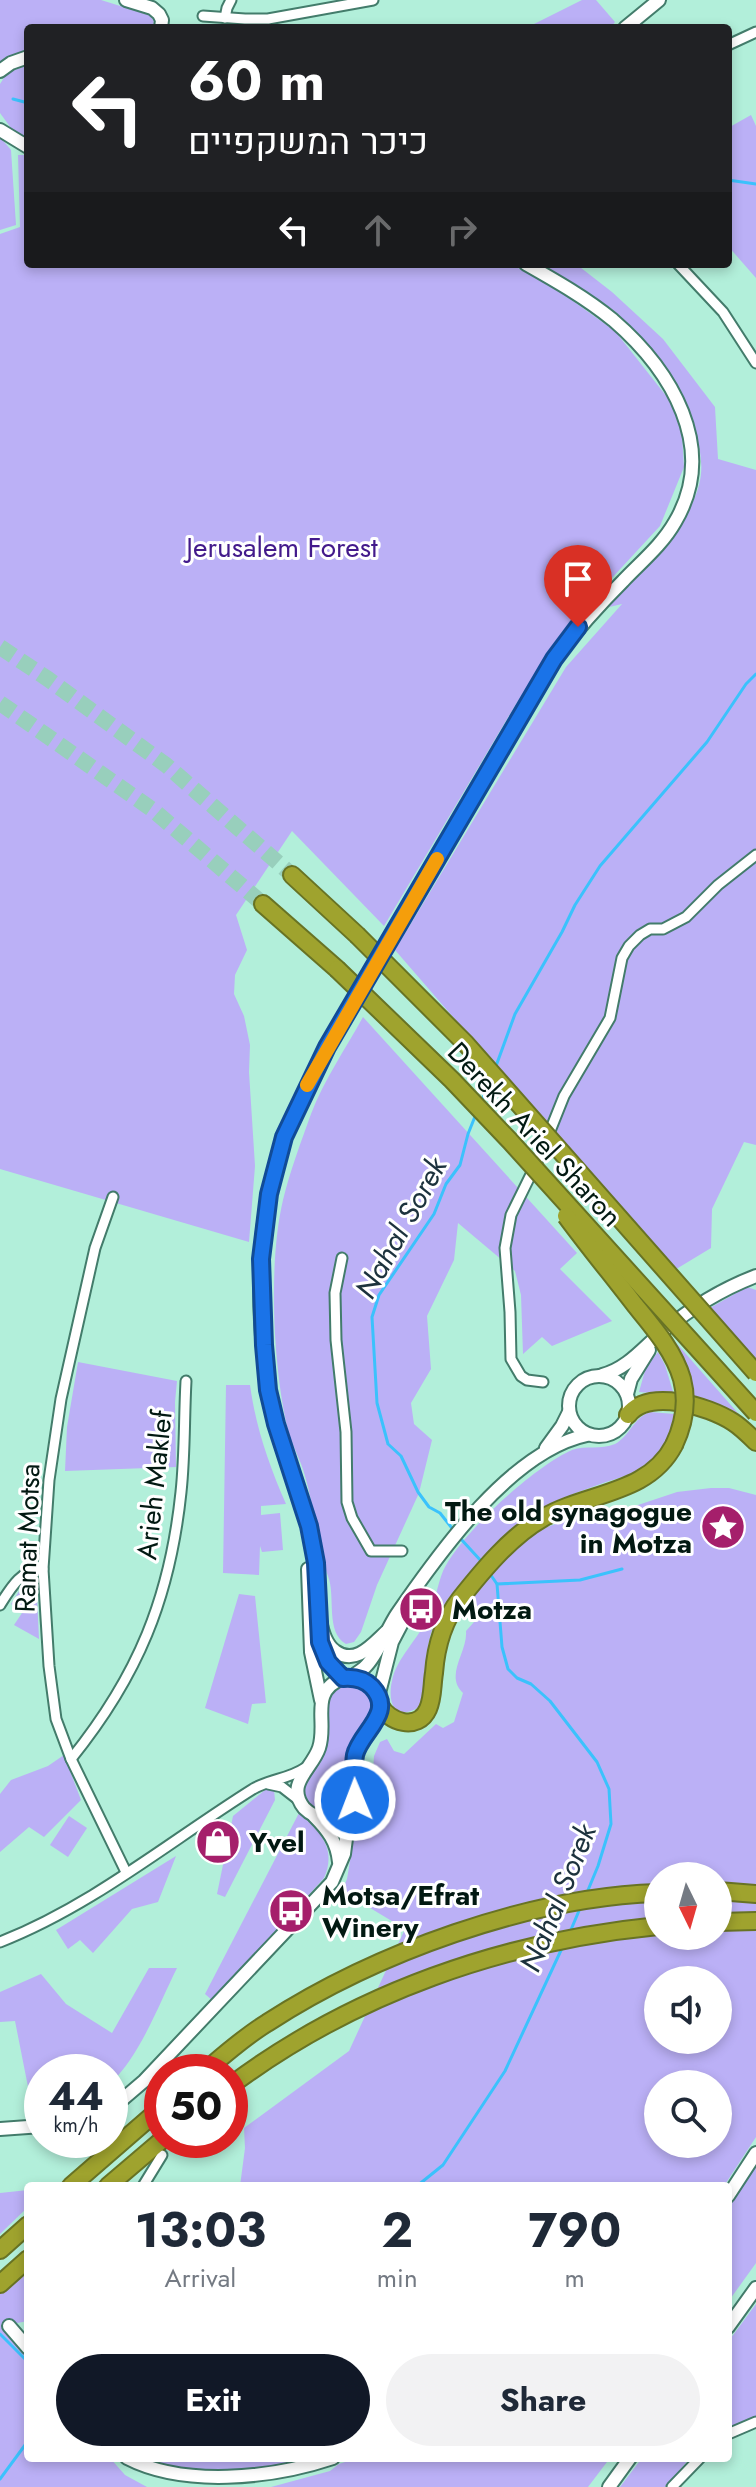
<!DOCTYPE html>
<meta charset="utf-8">
<style>
:root{--surface:#fff;--page:#f2f2f3;--text:#1f2937;--muted:#747a83;--accent:#111827}
body{margin:0;font-family:Jost,Heebo,sans-serif;background:var(--page);color:var(--text);height:100vh;display:flex;flex-direction:column;font-size:30px;white-space:nowrap}
*{box-sizing:border-box;margin:0}
p{font-size:26px;color:var(--muted)}
.icon{flex:none;width:44px;height:44px;fill:none;stroke:currentColor;stroke-width:2;stroke-linecap:round;stroke-linejoin:round}
.map{position:relative;flex:1;overflow:hidden}
.sheet{position:absolute;left:24px;top:2182px;width:708px;height:280px;display:flex;flex-direction:column;background:var(--surface);border-radius:8px;box-shadow:0 4px 12px #0003}
.sheet>*{flex:none}
.top-card{position:absolute;left:24px;top:24px;width:708px;height:244px;border-radius:8px;box-shadow:0 4px 12px #0003;background:#202124;color:#fff;overflow:hidden}
.needle{width:52px;rotate:175deg}
.fabs{position:absolute;left:644px;top:1862px;display:grid;gap:16px}
.fabs a{display:grid;place-items:center;width:88px;height:88px;border-radius:50%;background:var(--surface);box-shadow:0 4px 12px #0003;font-size:40px}
.speed{position:absolute;left:24px;top:2054px;display:flex;gap:16px;font-size:40px;font-weight:700;text-align:center}
.speed>*{display:grid;place-content:center;width:104px;height:104px;border-radius:50%;background:var(--surface);box-shadow:0 4px 12px #0003;line-height:1}
.speed small{font-size:20px;font-weight:400}
.speed .limit{border:12px solid #d22;background:#fff;color:#111}
.pin{position:absolute;display:grid;place-items:center;width:68px;height:68px;color:#fff;margin:-82px -34px;border-radius:50% 50% 50% 0;rotate:-45deg;box-shadow:0 0 8px #0007}
.pin .icon{rotate:45deg}
.me{position:absolute;width:88px;margin:-44px;rotate:359deg;stroke-linejoin:round;filter:drop-shadow(0 0 6px #0008)}
.turn{display:flex;align-items:center;gap:28px;height:168px;padding:0 32px;font-size:36px}
.turn .icon{width:104px;height:104px;stroke-width:2.5}
.turn b{display:block;font-size:56px;line-height:68px}
.lanes{display:flex;align-items:center;height:76px;padding:0 32px;background:#0003;justify-content:center;gap:40px;direction:ltr}
.lanes .off{opacity:.35}
.eta{display:flex;justify-content:space-evenly;align-items:center;height:136px;text-align:center}
.eta b{font-size:48px;font-weight:700;line-height:56px}
.action{display:flex;gap:16px;margin-top:auto;padding:16px 32px}
.action a{flex:1;height:92px;border-radius:48px;background:var(--accent);color:#fff;font-size:32px;font-weight:700;line-height:92px;text-align:center}
.action a+a{background:var(--page);color:var(--text)}
.map>svg:first-child{display:block}
.green{fill:#bbb0f6;fill-rule:evenodd}
.lines{fill:none;stroke-linecap:round;stroke-linejoin:round}
.stream{stroke:#3bc2fc;stroke-width:3}
.highway-tunnel{stroke:#98cfbc;stroke-width:16;stroke-dasharray:16 8;stroke-linecap:butt}
.street-casing{stroke:#437c6b;stroke-width:13}
.secondary-casing{stroke:#437c6b;stroke-width:16}
.highway-casing{stroke:#687324;stroke-width:20}
.street{stroke:#fff;stroke-width:9}
.secondary{stroke:#fff;stroke-width:12}
.highway{stroke:#9fa32e;stroke-width:16}
.highway-bridge-casing{stroke:#687324;stroke-width:20;stroke-linecap:butt}
.highway-bridge{stroke:#9fa32e;stroke-width:16}
.route-casing{stroke:#114b97;stroke-width:20}
.route{stroke:#1a73e8;stroke-width:14}
.slow{stroke:#f59e0b;stroke-width:14}
.labels{text-anchor:middle;stroke-width:6;stroke-linejoin:round;paint-order:stroke}
.park-label{font-size:28px;fill:#431a8b;stroke:#fff}
.street-label{font-size:28px;fill:#021912;stroke:#fff}
.poi-label{font-size:28px;font-weight:bold;fill:#021912;stroke:#fff;text-anchor:start}
.water-label{font-size:30px;font-style:italic;fill:#1c323d;stroke:#fff}
</style>
<div class="map">
<svg width="756" height="2487" viewBox="0 0 756 2487">
<rect width="100%" height="100%" fill="#b2efda"/>
<g class="green">
<polygon points="0,0 101,0 149,15 154,21 152,28 28,28 28,52 0,62"/>
<polygon points="582,0 596,0 615,22 610,28 526,28"/>
<polygon points="28,65 28,139 11,128 0,113 0,84 7,73"/>
<polygon points="751,115 756,126 756,278 728,246 728,128"/>
<polygon points="0,137 11,150 16,225 0,230"/>
<polygon points="18,155 28,155 28,264 511,264 559,291 615,331 671,402 682,435 684,467 660,526 562,632 516,704 384,926 292,831 236,915 247,950 235,975 234,994 244,1016 250,1045 249,1072 255,1166 249,1242 0,1169 0,234 20,227"/>
<path d="M 533,264 L 576,264 L 612,292 L 663,339 L 715,407 L 718,459 L 756,470 L 756,1145 L 744,1142 L 712,1209 L 711,1248 L 673,1271 L 395,950 L 566,667 L 622,604 L 601,609 C 636,573 685,536 699,485 C 714,431 654,343 613,310 C 589,291 560,278 533,264 Z"/>
<path d="M 363,1017 L 577,1253 L 560,1269 L 612,1321 L 552,1346 L 542,1337 L 523,1354 L 521,1295 L 515,1271 L 458,1223 L 454,1260 L 427,1316 L 431,1369 L 411,1403 L 414,1424 L 432,1440 L 419,1493 L 377,1585 L 361,1632 L 354,1642 L 346,1644 C 325,1632 336,1596 328,1576 C 316,1544 315,1509 305,1476 C 301,1460 292,1446 288,1430 C 273,1368 268,1263 283,1200 C 290,1171 301,1142 311,1114 C 324,1080 346,1048 363,1017 Z"/>
<polygon points="747,1287 756,1290 756,1362 708,1309"/>
<path d="M 671,1337 L 751,1428 C 731,1412 714,1401 689,1395 L 682,1357 Z"/>
<polygon points="658,1352 665,1365 674,1395 639,1392 646,1367"/>
<polygon points="78,1362 177,1381 175,1402 176,1467 65,1471 67,1427"/>
<path d="M 226,1385 L 250,1385 C 256,1428 269,1465 286,1504 L 261,1506 L 261,1515 L 280,1513 L 283,1550 L 262,1552 L 260,1546 L 259,1575 L 223,1573 Z"/>
<path d="M 650,1412 L 675,1414 C 673,1432 661,1455 646,1466 C 634,1474 619,1478 606,1482 C 582,1491 555,1499 533,1513 C 503,1533 445,1594 433,1627 C 425,1650 425,1676 423,1700 L 419,1707 C 395,1722 387,1703 392,1681 C 396,1659 418,1639 428,1618 C 435,1603 437,1586 443,1571 C 460,1534 535,1466 572,1450 C 586,1445 601,1450 615,1444 C 630,1436 633,1418 650,1412 Z"/>
<path d="M 711,1488 L 729,1488 L 756,1495 L 756,2137 L 724,2186 L 240,2186 L 245,2148 L 244,2128 L 349,2051 L 405,1929 L 342,1891 L 347,1879 L 354,1837 L 371,1801 L 374,1756 L 380,1742 L 387,1739 L 394,1751 L 404,1754 L 436,1724 L 443,1728 L 454,1722 L 463,1693 C 444,1675 468,1652 466,1631 L 474,1622 L 461,1607 L 516,1545 L 547,1527 L 567,1520 L 638,1505 L 677,1492 ZM 658,1876 L 718,1876 L 718,1936 L 658,1936 ZM 658,1980 L 718,1980 L 718,2040 L 658,2040 ZM 658,2084 L 718,2084 L 718,2144 L 658,2144 Z"/>
<polygon points="36,1577 39,1639 14,1625 22,1613 11,1604 23,1585"/>
<polygon points="239,1594 255,1596 266,1703 252,1704 248,1724 205,1708"/>
<path d="M 344,1684 L 360,1686 C 367,1692 372,1698 371,1707 C 371,1723 355,1731 350,1746 C 344,1765 352,1784 347,1802 C 330,1819 303,1815 304,1788 C 305,1772 323,1762 327,1745 C 333,1721 316,1697 344,1684 Z"/>
<polygon points="64,1755 81,1800 44,1837 29,1827 0,1852 0,1794 11,1780 48,1766"/>
<polygon points="265,1790 274,1790 275,1800 225,1897 217,1894 233,1816"/>
<path d="M 299,1813 C 320,1831 337,1849 324,1878 L 213,2001 L 205,1994 Z"/>
<polygon points="69,1816 87,1828 68,1857 50,1845"/>
<polygon points="176,1856 158,1902 132,1909 93,1953 80,1940 68,1949 56,1930"/>
<path d="M 149,1968 L 177,1968 C 158,2006 141,2054 110,2084 L 110,2072 L 42,2072 L 42,2112 L 33,2112 L 15,2021 L 0,2022 L 0,1992 L 41,1974 L 66,2004 L 112,2033 Z"/>
<polygon points="756,2164 756,2263 728,2302 728,2209"/>
<polygon points="28,2190 28,2207 0,2234 0,2193"/>
<polygon points="28,2266 28,2321 12,2324 28,2346 28,2458 110,2458 125,2475 147,2487 0,2487 0,2292"/>
<polygon points="756,2304 756,2417 728,2428 728,2342"/>
<polygon points="135,2458 314,2458 277,2469 196,2481"/>
<polygon points="357,2458 610,2458 588,2487 271,2487 330,2471 339,2464"/>
<polygon points="642,2458 690,2458 665,2487 620,2487"/>
</g>
<g class="lines">
<g class="stream">
<polyline points="13,99 28,103"/>
<polyline points="728,180 756,184"/>
<polyline points="496,1066 515,1014 562,932 575,905 600,866 707,742 746,684 756,674"/>
<polyline points="481,1103 490,1081"/>
<polyline points="455,1532 440,1513 429,1507 418,1492 401,1456 388,1444 377,1403 372,1317 379,1295 434,1214 446,1184 460,1165 468,1134 476,1114"/>
<polyline points="460,1538 482,1562"/>
<polyline points="488,1571 497,1584 502,1647 508,1669 517,1678 531,1684 550,1701 597,1762 609,1789 611,1824 598,1866 586,1895"/>
<polyline points="497,1584 580,1580 622,1569"/>
<polyline points="570,1932 581,1906"/>
<polyline points="417,2186 443,2165 505,2071 563,1946"/>
<polyline points="0,2334 28,2362"/>
<polyline points="0,2479 28,2441"/>
</g>
<g class="highway-tunnel">
<polyline points="0,647 48,679 166,765 292,875"/>
<polyline points="0,703 153,810 263,904"/>
</g>
<g class="street-casing">
<g id="street">
<polyline points="203,16 245,19 268,19 373,0"/>
<polyline points="225,18 227,8 231,0"/>
<polyline points="728,45 756,32"/>
<polyline points="678,264 723,312 756,363"/>
<polyline points="113,1197 95,1248 61,1399 49,1480 43,1569 49,1666 56,1719 71,1759 126,1872"/>
<polyline points="342,1258 335,1293 336,1340 346,1432 347,1502 352,1518 371,1551 402,1551"/>
<polyline points="543,1382 527,1380 521,1376 511,1359 510,1312 505,1248 511,1215 540,1156 564,1096 610,1018 622,958 629,946 640,935 650,929 663,929 686,917 718,885 756,855"/>
<path d="M 0,1605 C 10,1589 22,1568 43,1569"/>
<path d="M 71,1759 C 138,1676 170,1598 181,1492 C 185,1455 184,1418 186,1381"/>
<polyline points="268,1784 282,1787 300,1801"/>
<path d="M 0,1942 C 92,1906 170,1841 253,1789 C 270,1779 289,1779 305,1768"/>
<polyline points="143,2186 162,2155"/>
<polyline points="728,2434 756,2422"/>
<polyline points="672,2487 700,2458"/>
</g>
</g>
<g class="secondary-casing">
<g id="secondary">
<polyline points="126,0 152,8 159,14 162,20 161,28"/>
<polyline points="625,28 659,0"/>
<polyline points="0,71 11,63 28,57"/>
<polyline points="0,130 28,147"/>
<path d="M 602,1375 C 627,1369 644,1347 663,1331 C 691,1308 722,1289 756,1276"/>
<circle cx="599" cy="1406" r="30"/>
<polyline points="627,1394 631,1379 649,1350"/>
<polyline points="546,1448 562,1426 569,1412"/>
<polyline points="308,1569 311,1652 321,1700"/>
<path d="M 386,1632 C 372,1645 355,1666 335,1651 C 314,1636 318,1582 315,1558 C 306,1499 276,1446 268,1388 C 260,1337 258,1281 263,1230 C 270,1163 296,1105 327,1047 L 554,659 C 576,631 598,606 623,581 C 641,562 662,545 675,522 C 719,448 671,370 613,320 C 586,298 556,281 526,264"/>
<polyline points="320,1637 327,1660 343,1678 348,1678"/>
<path d="M 343,1678 C 354,1677 363,1678 371,1686 C 397,1712 363,1729 356,1751 C 349,1774 370,1820 326,1818 C 318,1818 310,1814 304,1808 C 285,1784 312,1769 319,1748 C 328,1721 308,1692 343,1678 Z"/>
<path d="M 350,1678 C 355,1674 361,1671 365,1667 C 377,1656 387,1629 397,1614 C 439,1553 511,1451 587,1435"/>
<polyline points="378,1697 392,1642 414,1600"/>
<path d="M 314,1816 C 328,1830 337,1842 339,1862"/>
<polyline points="110,2110 144,2081 332,1882 344,1854 350,1808"/>
<polyline points="0,2129 42,2126"/>
<polyline points="728,2196 756,2153"/>
<polyline points="9,2326 28,2348"/>
<polyline points="728,2327 756,2288"/>
<path d="M 127,2458 C 183,2487 270,2479 333,2458"/>
<polyline points="609,2487 630,2458"/>
</g>
</g>
<g class="highway-casing">
<g id="highway">
<polyline points="292,875 357,935"/>
<polyline points="263,904 337,969"/>
<path d="M 628,1415 C 649,1388 708,1406 733,1422 C 741,1427 749,1435 756,1442"/>
<path d="M 380,1705 C 388,1722 418,1732 428,1709 C 433,1698 432,1685 434,1673 C 436,1646 443,1621 460,1599 C 483,1570 511,1536 543,1518 C 587,1492 648,1495 674,1445"/>
<polyline points="718,1891 756,1894"/>
<polyline points="718,1922 756,1921"/>
<path d="M 204,2072 C 224,2055 244,2037 267,2023 C 375,1953 529,1897 658,1893"/>
<path d="M 230,2086 C 354,1993 504,1941 658,1926"/>
<polyline points="71,2186 162,2107"/>
<polyline points="108,2186 162,2140"/>
<polyline points="0,2250 28,2225"/>
<polyline points="0,2284 28,2259"/>
</g>
</g>
<use href="#street" class="street"/>
<use href="#secondary" class="secondary"/>
<use href="#highway" class="highway"/>
<g class="highway-bridge-casing">
<g id="highway-bridge">
<polyline points="357,935 466,1044 756,1373"/>
<polyline points="337,969 452,1080 510,1141 756,1413"/>
<path d="M 566,1216 C 588,1246 612,1275 635,1305 C 653,1327 674,1351 682,1379 C 688,1402 684,1424 674,1445"/>
</g>
</g>
<use href="#highway-bridge" class="highway-bridge"/>
</g>
<g class="lines">
<g class="route-casing">
<path id="route" d="M 355,1800 C 359,1785 352,1771 355,1755 C 360,1732 396,1713 372,1687 C 364,1679 354,1677 343,1678 L 328,1662 L 320,1642 L 316,1563 L 309,1526 L 276,1424 L 268,1390 L 264,1345 L 261,1259 L 269,1194 L 284,1137 L 327,1047 L 554,659 L 578,627"/>
</g>
<use href="#route" class="route"/>
<polyline class="slow" points="307,1085 437,859"/>
</g>
<defs>
<g id="sight-disc" transform="scale(2.3)"><circle r="9.5" fill="#a51f6b" stroke="#fff"/><path d="M0-6L1.8-2.2L6-1.7L2.9 1.2L3.7 5.4L0 3.3L-3.7 5.4L-2.9 1.2L-6-1.7L-1.8-2.2Z" fill="#fff"/></g>
<g id="bus-disc" transform="scale(2.3)"><circle r="9.5" fill="#a51f6b" stroke="#fff"/><path d="M-5-6H5V4H4V6H2V4H-2V6H-4V4H-5ZM-3.5-4V0h7V-4ZM-3.5 1.2v1.5H-2V1.2ZM2 1.2v1.5H3.5V1.2Z" fill="#fff"/></g>
<g id="shop-disc" transform="scale(2.3)"><circle r="9.5" fill="#a51f6b" stroke="#fff"/><path d="M-5-2.5h2.3a2.7 3.5 0 0 1 5.4 0H5L5.5 6h-11ZM-1.5-2.5h3a1.5 2.3 0 0 0-3 0Z" fill="#fff"/></g>
</defs>
<g fill-rule="evenodd">
<use href="#sight-disc" x="723" y="1527"/>
<use href="#bus-disc" x="421" y="1609"/>
<use href="#shop-disc" x="218" y="1842"/>
<use href="#bus-disc" x="291" y="1911"/>
</g>
<g class="labels">
<g class="park-label">
<text x="282" y="557">Jerusalem Forest</text>
</g>
<g class="street-label">
<text transform="translate(535 1134) rotate(47)" y="10">Derekh Ariel Sharon</text>
<text transform="translate(154 1485) rotate(-84)" y="10">Arieh Maklef</text>
<text transform="translate(27 1538) rotate(-88)" y="10">Ramat Motsa</text>
</g>
<g class="poi-label">
<text x="692" y="1521" text-anchor="end">The old synagogue<tspan x="692" dy="32">in Motza</tspan></text>
<text x="452" y="1619">Motza</text>
<text x="249" y="1852">Yvel</text>
<text x="322" y="1905">Motsa/Efrat<tspan x="322" dy="32">Winery</tspan></text>
</g>
<g class="water-label">
<text transform="translate(401 1228) rotate(-61)" y="10">Nahal Sorek</text>
<text transform="translate(558 1898) rotate(-68)" y="10">Nahal Sorek</text>
</g>
</g>
</svg>
<div class="fabs">
<a><svg class="needle" viewBox="-14 -14 28 28"><path d="M0-13l5 13h-10z" fill="#e53935"/><path d="M0 13l5-13h-10z" fill="#747a83"/></svg></a>
<a><svg class="icon" aria-label="sound" viewBox="0 0 24 24"><path d="M4 9h4l5-4v14l-5-4H4zM17 9q2 3 0 6"/></svg></a>
<a><svg class="icon" aria-label="search" viewBox="0 0 24 24"><circle cx="10" cy="10" r="6"/><path d="M15 15l6 6"/></svg></a>
</div>
<div class="speed"><div>44<small>km/h</small></div><div class="limit">50</div></div>
<div class="pin" style="left:578px;top:627px;background:#d93025"><svg class="icon" aria-label="arrive" viewBox="0 0 24 24"><path d="M6 21V4h12l-3 4 3 4H6"/></svg></div>
<svg class="me" style="left:355px;top:1800px" viewBox="-20 -20 40 40"><circle r="17" fill="#1a73e8" stroke="#fff" stroke-width="3"/><path d="M0-11L8 9 0 5-8 9z" fill="#fff"/></svg>
<div class="top-card">
<div class="turn"><svg class="icon" aria-label="left" viewBox="0 0 24 24"><path d="M17 20v-9H6M10 6l-5 5 5 5"/></svg><div><b>60 m</b>כיכר המשקפיים</div></div>
<div class="lanes"><svg class="icon" aria-label="left" viewBox="0 0 24 24"><path d="M17 20v-9H6M10 6l-5 5 5 5"/></svg><svg class="icon off" aria-label="ahead" viewBox="0 0 24 24"><path d="M12 20V5M6 11l6-6 6 6"/></svg><svg class="icon off" aria-label="right" viewBox="0 0 24 24"><path d="M7 20v-9h11M14 6l5 5-5 5"/></svg></div>
</div>
<section class="sheet">
<div class="eta">
<div><b>13:03</b><p>Arrival</p></div>
<div><b>2</b><p>min</p></div>
<div><b>790</b><p>m</p></div>
</div>
<div class="action"><a>Exit</a><a>Share</a></div>
</section>
</div>
